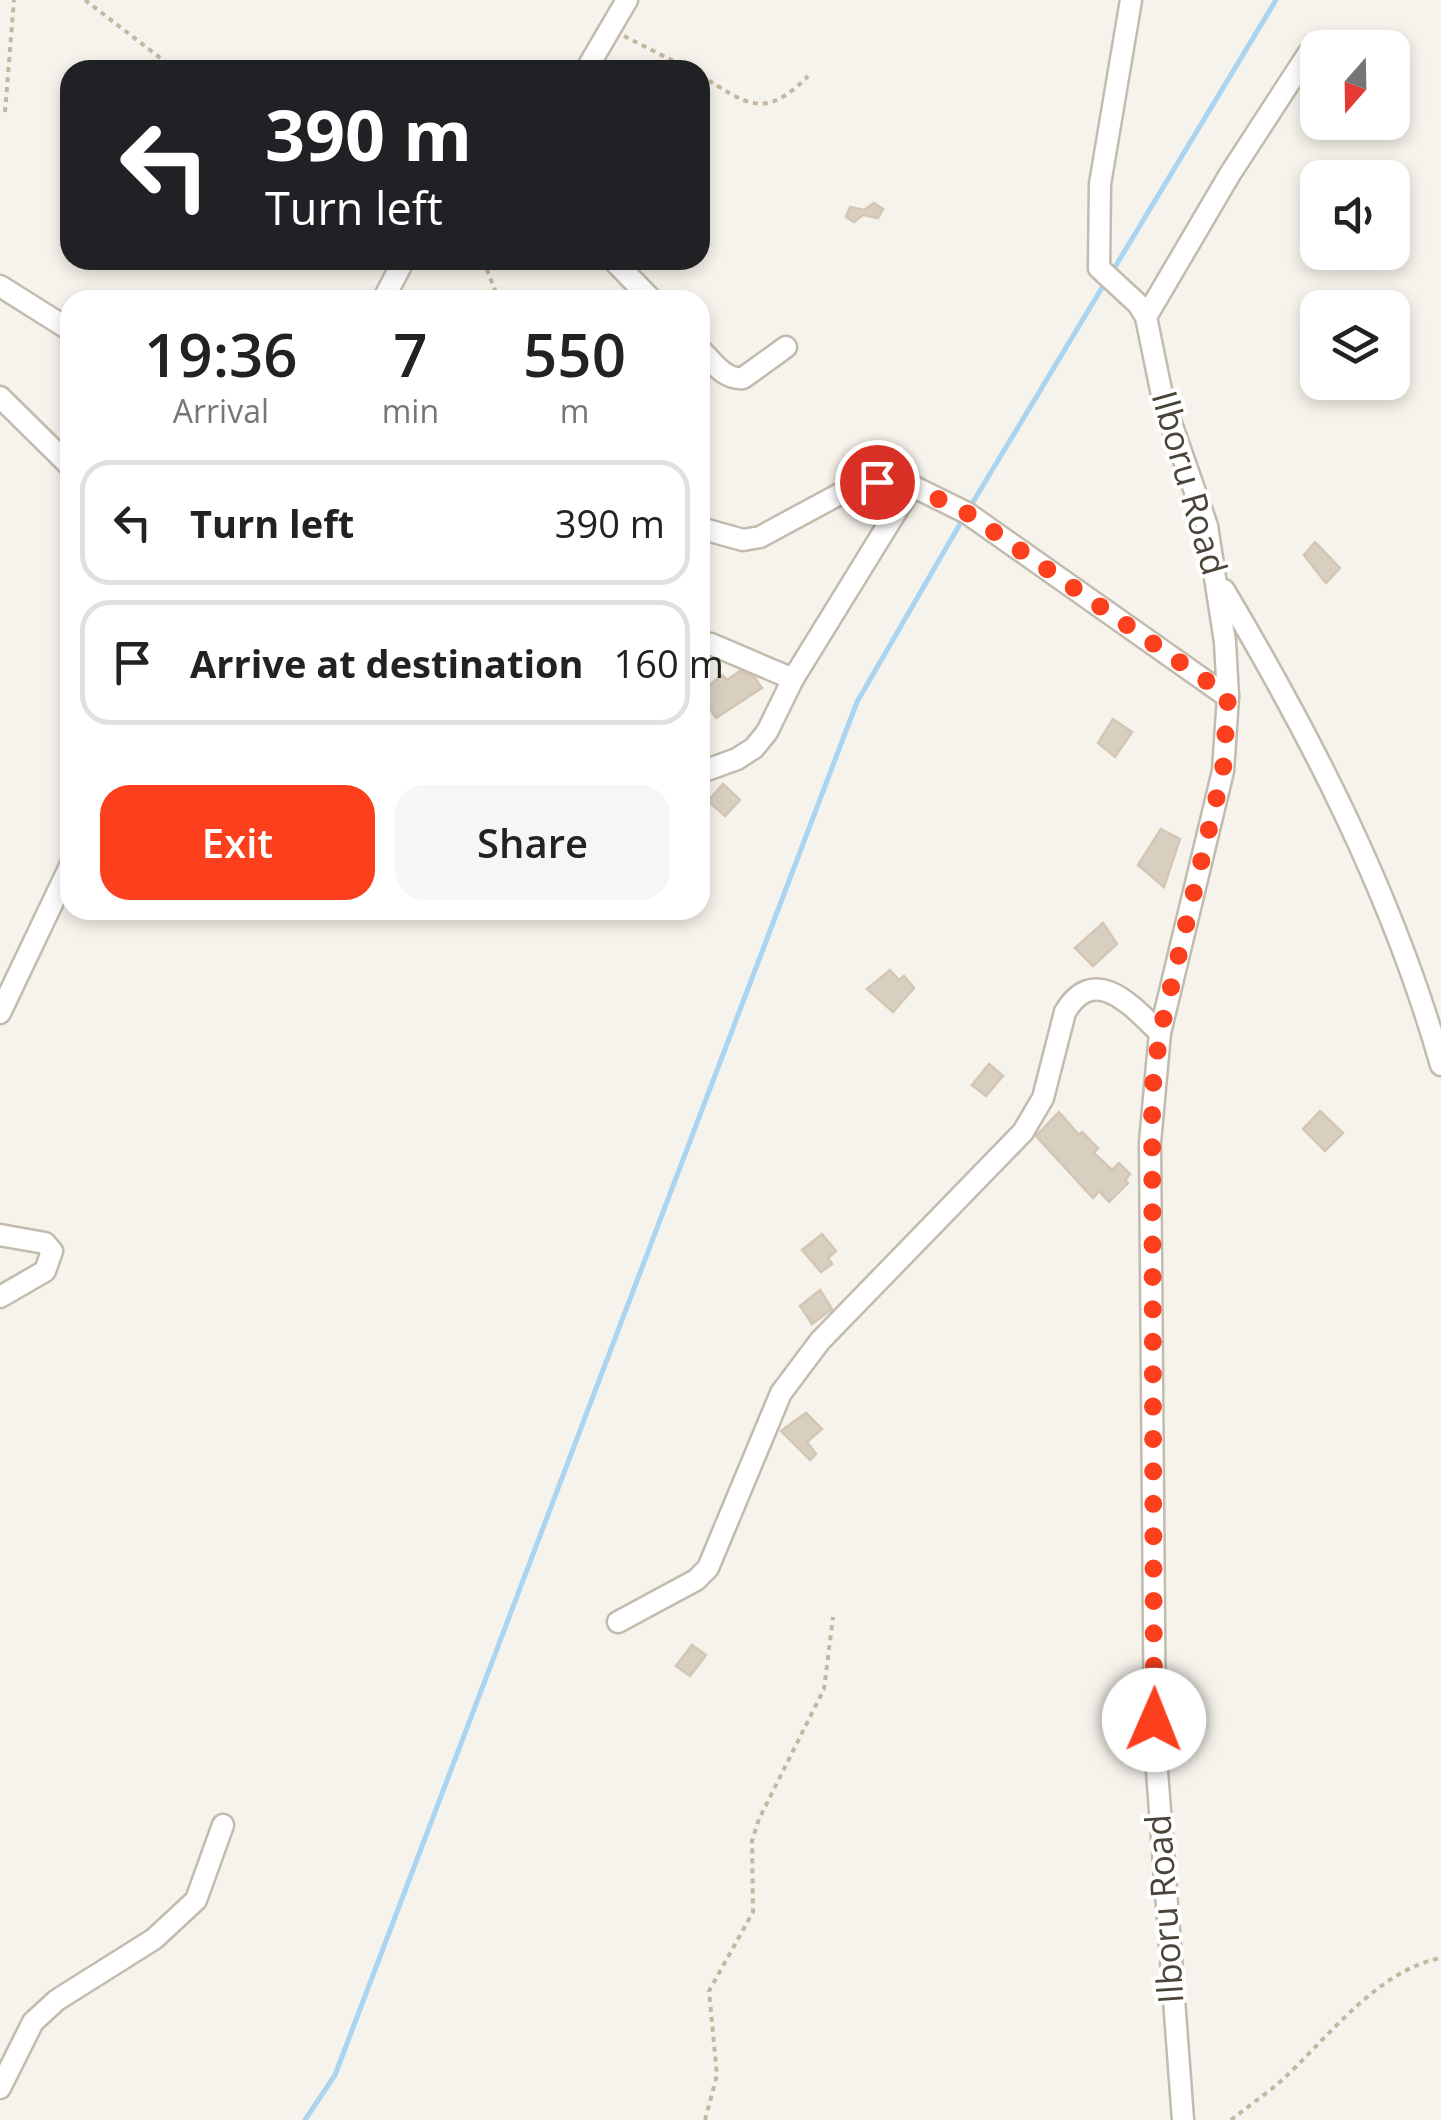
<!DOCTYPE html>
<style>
:root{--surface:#fff;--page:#f6f6f6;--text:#222;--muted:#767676;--line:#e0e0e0;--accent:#fc3f1d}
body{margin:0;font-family:"Open Sans",sans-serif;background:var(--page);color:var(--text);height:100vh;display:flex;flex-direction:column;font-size:38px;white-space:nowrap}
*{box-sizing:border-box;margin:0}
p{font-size:32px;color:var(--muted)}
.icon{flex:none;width:55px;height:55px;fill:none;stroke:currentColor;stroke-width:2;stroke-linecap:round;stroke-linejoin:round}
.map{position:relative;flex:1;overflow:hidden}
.sheet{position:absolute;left:60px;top:290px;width:650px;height:630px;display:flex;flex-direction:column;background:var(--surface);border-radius:30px;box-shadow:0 5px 15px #0003}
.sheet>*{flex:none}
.guide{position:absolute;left:60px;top:60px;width:650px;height:210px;border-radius:30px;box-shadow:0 5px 15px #0003;background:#202124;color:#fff;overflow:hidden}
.needle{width:65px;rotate:200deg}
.controls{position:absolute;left:1300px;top:30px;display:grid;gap:20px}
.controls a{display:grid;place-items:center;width:110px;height:110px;border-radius:20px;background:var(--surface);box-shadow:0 5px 15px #0003;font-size:50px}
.pin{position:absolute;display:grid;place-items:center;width:85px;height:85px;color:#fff;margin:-42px;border:5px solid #fff;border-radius:50%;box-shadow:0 2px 10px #0007}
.me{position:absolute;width:110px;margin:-55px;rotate:1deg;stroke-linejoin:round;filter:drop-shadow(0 0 8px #0008)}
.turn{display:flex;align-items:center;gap:35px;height:210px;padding:0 40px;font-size:45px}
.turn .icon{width:130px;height:130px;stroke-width:2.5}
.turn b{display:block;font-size:70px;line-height:85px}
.eta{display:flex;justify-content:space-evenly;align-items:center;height:170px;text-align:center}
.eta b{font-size:60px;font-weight:600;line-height:70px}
.cta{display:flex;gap:20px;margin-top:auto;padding:20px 40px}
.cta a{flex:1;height:115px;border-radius:30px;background:var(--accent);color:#fff;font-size:40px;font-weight:600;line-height:115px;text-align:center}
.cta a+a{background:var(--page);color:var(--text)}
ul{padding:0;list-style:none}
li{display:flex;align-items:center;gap:30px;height:125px;margin:0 20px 15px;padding:0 20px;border:5px solid var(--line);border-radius:30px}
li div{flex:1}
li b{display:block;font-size:38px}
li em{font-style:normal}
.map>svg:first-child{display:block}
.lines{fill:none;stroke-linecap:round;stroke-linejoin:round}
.stream{stroke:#a9d4f2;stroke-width:5}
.building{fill:#d8cfc1;stroke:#d3c7b4;stroke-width:2.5}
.street-casing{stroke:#c2bbae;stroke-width:25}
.path{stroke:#c4b79f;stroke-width:4;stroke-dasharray:5 5;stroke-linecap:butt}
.street{stroke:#fff;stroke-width:20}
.route{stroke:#fc3f1d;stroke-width:18;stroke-dasharray:0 32.4}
.labels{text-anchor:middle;stroke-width:8;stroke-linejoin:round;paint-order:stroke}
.street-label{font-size:35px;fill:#4b4439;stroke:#fff}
</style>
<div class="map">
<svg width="1441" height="2120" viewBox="0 0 1441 2120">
<rect width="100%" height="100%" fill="#f6f3ec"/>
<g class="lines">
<g class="stream">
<polyline points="1112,272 1276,0"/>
<polyline points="970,507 1106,281"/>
<polyline points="305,2120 335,2075 857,702 964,517"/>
</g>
</g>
<g class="building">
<polygon points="874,203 883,209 878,218 863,215 854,222 846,217 850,207 864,210"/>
<polygon points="1315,542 1340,568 1326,583 1304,555"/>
<polygon points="740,671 755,678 762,688 716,718 700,693 722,675 727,680"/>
<polygon points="1113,719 1132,732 1115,757 1098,743"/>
<polygon points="723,784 740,800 725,816 708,801"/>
<polygon points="1161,829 1180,839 1164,887 1138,865"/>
<polygon points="1103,923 1117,944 1093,966 1075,948"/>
<polygon points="890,970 899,980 904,976 914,988 893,1012 867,989"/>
<polygon points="989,1064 1003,1076 986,1096 972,1085"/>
<polygon points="1320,1111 1343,1133 1325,1151 1303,1129"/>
<polygon points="1059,1112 1079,1135 1082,1132 1098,1148 1094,1153 1112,1170 1119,1163 1130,1174 1125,1180 1128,1183 1109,1202 1099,1191 1093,1198 1036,1136"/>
<polygon points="822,1234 836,1251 828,1258 832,1264 821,1272 802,1250"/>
<polygon points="820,1290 832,1309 812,1324 800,1306"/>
<polygon points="806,1413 822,1429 807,1442 816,1454 810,1460 781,1431"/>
<polygon points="692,1645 706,1655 690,1676 676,1666"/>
</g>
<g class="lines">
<g class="street-casing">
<g id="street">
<polyline points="1131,0 1100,184 1099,268 1138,304 1146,317 1163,400 1207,526 1225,642 1228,697 1223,771 1160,1033 1150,1142 1155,1744 1183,2120"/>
<polyline points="586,70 627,0"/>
<polyline points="613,260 652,300"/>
<polyline points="0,286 70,330"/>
<polyline points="383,300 404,260"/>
<polyline points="1146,317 1230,174 1308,54"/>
<path d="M 700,349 C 713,362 724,380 743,378 L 786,347"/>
<polyline points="0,397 70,466"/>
<polyline points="700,528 743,540 760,537 847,490 877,482 912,486 967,513 1228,697"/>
<path d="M 1224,590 C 1313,740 1393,896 1441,1065"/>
<polyline points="700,643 711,644 793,679"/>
<polyline points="701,772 737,759 754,748 767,732 793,679 912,486"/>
<polyline points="0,1013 70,866"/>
<polyline points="0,1235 45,1243 52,1251 45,1271 0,1297"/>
<path d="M 618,1622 L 696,1580 L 708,1568 L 781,1393 L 820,1341 L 1023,1132 L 1043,1098 L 1065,1012 C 1095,962 1133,1007 1160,1033"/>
<polyline points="0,2088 33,2022 57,2000 154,1939 196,1900 223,1825"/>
</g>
</g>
<g class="path">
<polyline points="85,0 176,70"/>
<polyline points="624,36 691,70"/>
<path d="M 700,75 C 747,104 764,121 808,76"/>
<polyline points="5,112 14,0"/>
<polyline points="483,260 499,300"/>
<polyline points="705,2120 717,2075 709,1991 753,1912 752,1841 759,1819 824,1689 833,1617"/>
<path d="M 1231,2120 C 1247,2107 1265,2095 1281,2081 C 1326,2040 1377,1970 1441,1958"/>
</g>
<use href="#street" class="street"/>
</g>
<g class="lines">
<polyline class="route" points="877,482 912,486 967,513 1228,696 1223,771 1160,1033 1152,1092 1154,1720"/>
</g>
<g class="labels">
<g class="street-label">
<text transform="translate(1189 483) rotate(74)" y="12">Ilboru Road</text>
<text transform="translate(1165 1909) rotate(-94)" y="12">Ilboru Road</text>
</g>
</g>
</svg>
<div class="controls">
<a><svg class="needle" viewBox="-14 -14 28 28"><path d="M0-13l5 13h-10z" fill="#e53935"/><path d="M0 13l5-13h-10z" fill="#767676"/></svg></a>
<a><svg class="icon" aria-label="sound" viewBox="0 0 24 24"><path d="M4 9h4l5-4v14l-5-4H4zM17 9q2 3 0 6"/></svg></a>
<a><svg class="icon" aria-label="layers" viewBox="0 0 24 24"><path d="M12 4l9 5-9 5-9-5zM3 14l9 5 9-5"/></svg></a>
</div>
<div class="pin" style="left:877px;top:482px;background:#d93025"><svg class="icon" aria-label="arrive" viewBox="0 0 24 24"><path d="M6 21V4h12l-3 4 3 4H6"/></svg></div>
<svg class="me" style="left:1154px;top:1720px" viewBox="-20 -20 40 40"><circle r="19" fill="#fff"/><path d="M0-13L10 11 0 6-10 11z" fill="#fc3f1d"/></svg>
<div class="guide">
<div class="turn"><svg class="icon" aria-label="left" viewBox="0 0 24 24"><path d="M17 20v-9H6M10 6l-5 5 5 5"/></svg><div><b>390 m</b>Turn left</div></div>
</div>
<section class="sheet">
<div class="eta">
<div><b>19:36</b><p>Arrival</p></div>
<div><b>7</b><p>min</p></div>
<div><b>550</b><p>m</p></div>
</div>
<ul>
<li><svg class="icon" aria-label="left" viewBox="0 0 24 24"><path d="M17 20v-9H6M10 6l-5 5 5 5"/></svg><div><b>Turn left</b></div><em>390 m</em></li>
<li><svg class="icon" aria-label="arrive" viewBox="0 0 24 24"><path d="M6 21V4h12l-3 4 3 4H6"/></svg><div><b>Arrive at destination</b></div><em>160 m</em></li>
</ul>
<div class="cta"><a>Exit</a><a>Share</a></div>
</section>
</div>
